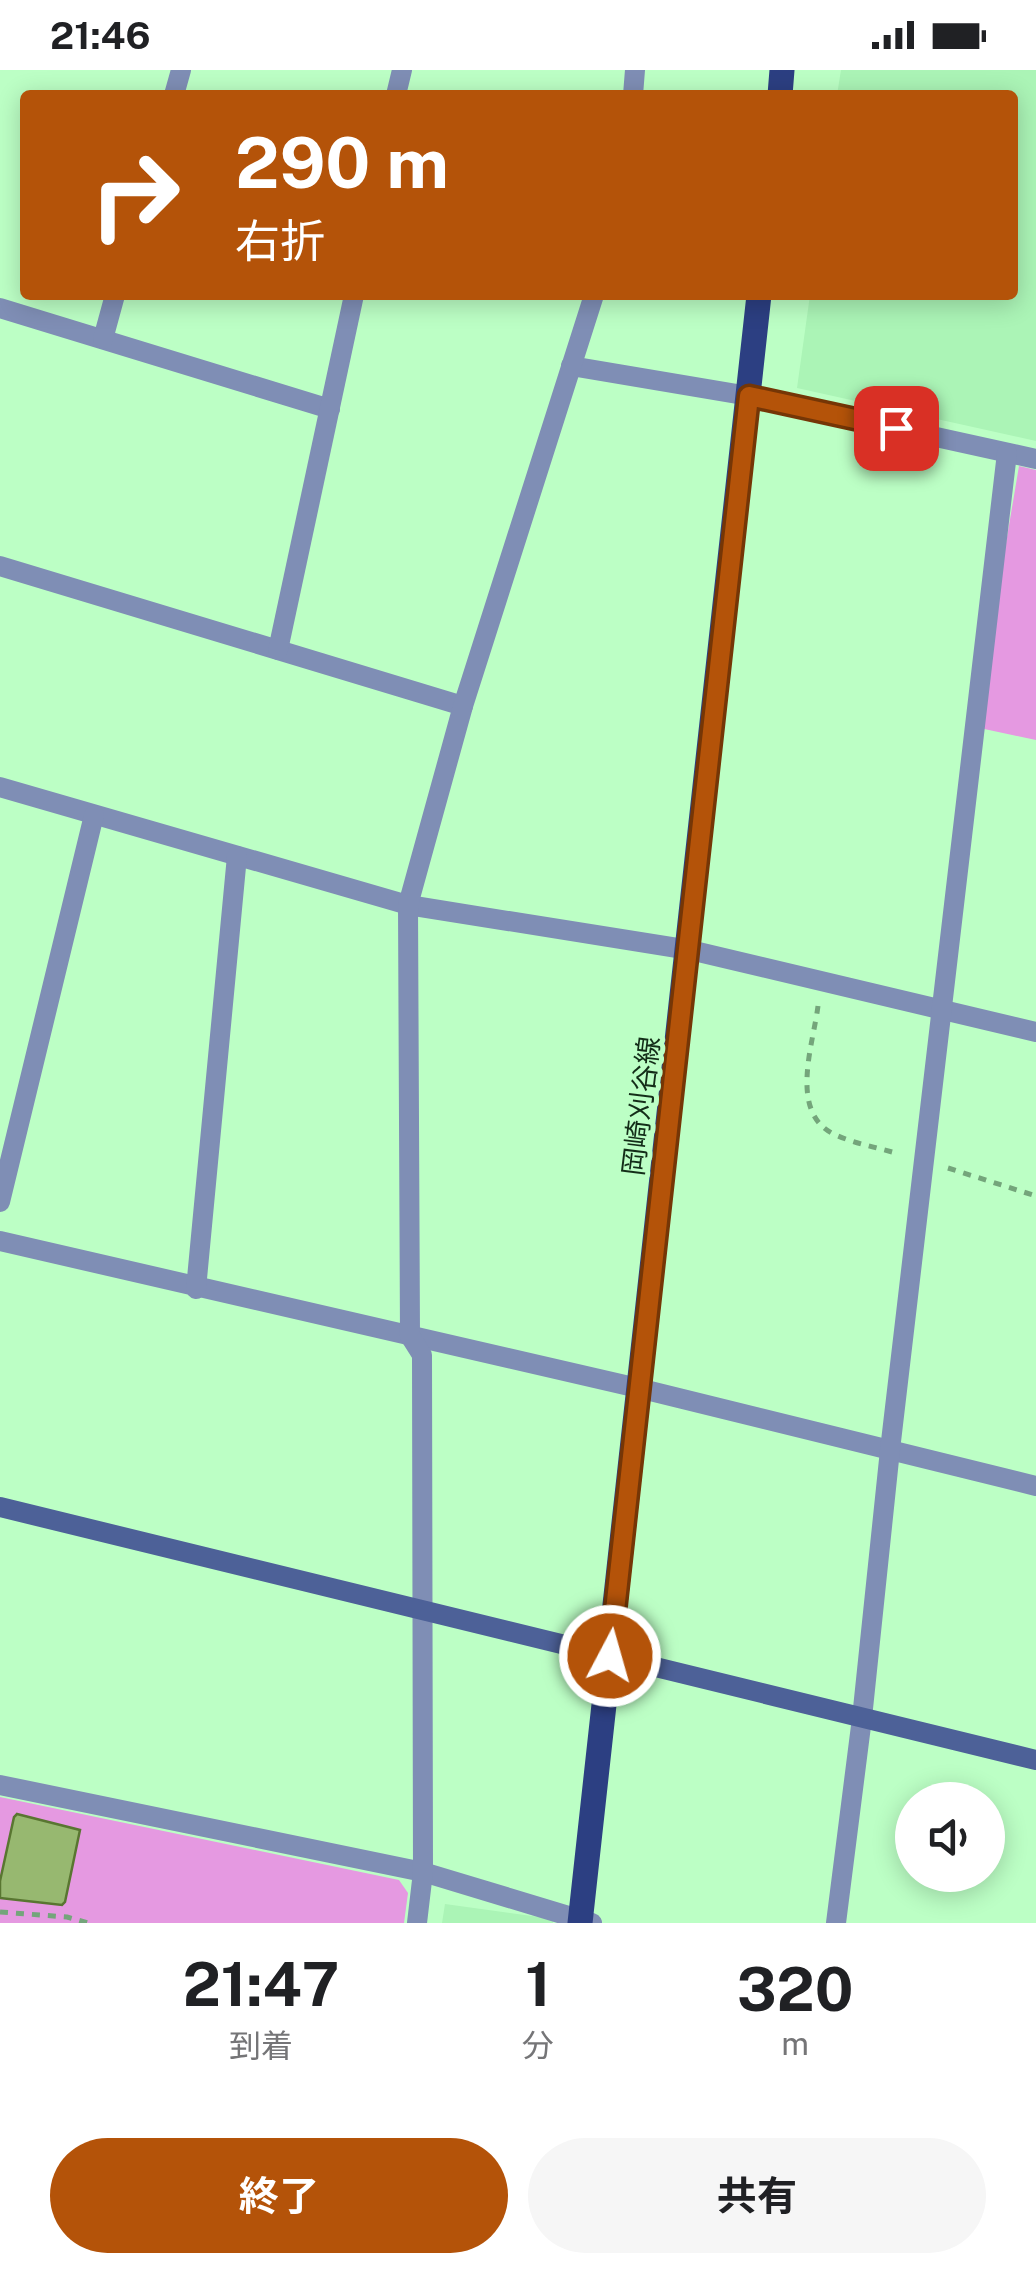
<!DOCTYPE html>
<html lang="ja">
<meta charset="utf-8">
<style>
:root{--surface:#fff;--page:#f6f6f6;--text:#202124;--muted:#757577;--accent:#b45309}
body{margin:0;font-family:"Public Sans","Noto Sans JP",sans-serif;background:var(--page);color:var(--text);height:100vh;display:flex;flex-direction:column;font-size:38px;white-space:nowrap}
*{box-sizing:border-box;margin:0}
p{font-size:32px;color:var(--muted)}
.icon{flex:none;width:55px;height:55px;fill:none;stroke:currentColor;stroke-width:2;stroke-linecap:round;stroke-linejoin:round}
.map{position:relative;height:1853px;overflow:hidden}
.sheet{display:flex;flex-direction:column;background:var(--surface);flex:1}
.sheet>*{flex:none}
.hud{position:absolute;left:20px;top:20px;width:998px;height:210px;border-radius:10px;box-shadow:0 5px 25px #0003;background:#b45309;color:#fff;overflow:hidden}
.tools{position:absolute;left:895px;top:1712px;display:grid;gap:20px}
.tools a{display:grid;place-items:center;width:110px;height:110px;border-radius:50%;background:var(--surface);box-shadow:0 5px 25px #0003;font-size:50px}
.pin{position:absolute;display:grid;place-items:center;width:85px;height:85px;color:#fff;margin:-42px;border-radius:20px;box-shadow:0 5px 15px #0006}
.me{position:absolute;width:110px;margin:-55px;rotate:6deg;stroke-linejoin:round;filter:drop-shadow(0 0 8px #0008)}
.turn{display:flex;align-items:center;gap:35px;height:210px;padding:0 50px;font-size:45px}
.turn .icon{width:130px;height:130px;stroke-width:2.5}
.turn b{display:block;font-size:70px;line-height:85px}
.eta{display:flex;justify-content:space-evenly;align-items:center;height:170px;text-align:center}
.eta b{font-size:60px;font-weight:700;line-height:70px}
.button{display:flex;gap:20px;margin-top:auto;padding:20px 50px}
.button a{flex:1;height:115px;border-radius:60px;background:var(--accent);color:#fff;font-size:40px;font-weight:700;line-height:115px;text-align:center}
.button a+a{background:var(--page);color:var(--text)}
.status{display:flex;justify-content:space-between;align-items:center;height:70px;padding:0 50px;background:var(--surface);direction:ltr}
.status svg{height:28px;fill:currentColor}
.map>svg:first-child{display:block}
.built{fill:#abf4b6}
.green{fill:#e599e1}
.building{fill:#97b870;stroke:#597631;stroke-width:2.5}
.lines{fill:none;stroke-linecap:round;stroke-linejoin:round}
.path{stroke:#74a57b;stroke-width:5;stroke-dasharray:8 8;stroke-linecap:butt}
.street{stroke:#7f8eb5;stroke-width:20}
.secondary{stroke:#4d6198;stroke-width:20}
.primary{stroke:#2c3f82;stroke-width:25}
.route-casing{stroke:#753606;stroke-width:25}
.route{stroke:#b45309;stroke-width:18}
.labels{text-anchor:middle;stroke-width:10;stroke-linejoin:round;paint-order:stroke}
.street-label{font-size:28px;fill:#132d18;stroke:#bcffc5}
</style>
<div class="status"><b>21:46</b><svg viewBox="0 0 49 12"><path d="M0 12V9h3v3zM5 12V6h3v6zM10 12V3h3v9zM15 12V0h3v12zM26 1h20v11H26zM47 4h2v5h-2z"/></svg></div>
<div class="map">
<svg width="1036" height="1853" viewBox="0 0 1036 1853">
<rect width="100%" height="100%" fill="#bcffc5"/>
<g class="built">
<polygon points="841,0 1036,0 1036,371 797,318 810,225 1012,225 1012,25 837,25"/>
<polygon points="445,1834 554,1849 553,1853 442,1853"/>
</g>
<g class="green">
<polygon points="1019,396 1036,400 1036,670 975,657"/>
<polygon points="0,1727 399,1810 408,1823 404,1853 0,1853"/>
</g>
<polygon class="building" points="17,1744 80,1760 65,1832 62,1835 0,1828 0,1811 14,1747"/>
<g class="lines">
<g class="path">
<path d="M 818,936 C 813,976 787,1046 838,1066 C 857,1074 879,1078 899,1084"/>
<polyline points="948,1098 1036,1126"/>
<polyline points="0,1842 67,1847 88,1853"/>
</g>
<g class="street">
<polyline points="174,25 181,0"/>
<polyline points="396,25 402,0"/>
<polyline points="633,25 635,0"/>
<polyline points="0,238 330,339"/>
<polyline points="103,269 115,225"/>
<polyline points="571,296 749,326 1036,389"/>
<polyline points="0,496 463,636"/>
<polyline points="278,580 354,225"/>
<polyline points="0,717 408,835 690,880 1036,962"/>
<polyline points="0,1132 94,745"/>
<polyline points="0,1171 638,1318 1036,1416"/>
<polyline points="196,1219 237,786"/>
<polyline points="0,1715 423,1802 592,1853"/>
<polyline points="417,1853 423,1802 422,1285 410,1266 408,835 463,636 594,225"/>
<polyline points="836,1853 862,1648 890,1380 1007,383"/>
</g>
<polyline class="secondary" points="0,1437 1036,1690"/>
<g class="primary">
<polyline points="780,25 782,0"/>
<polyline points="580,1853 759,225"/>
</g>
</g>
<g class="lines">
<g class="route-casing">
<polyline id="route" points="610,1586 749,326 896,358"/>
</g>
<use href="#route" class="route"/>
</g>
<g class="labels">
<g class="street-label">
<text transform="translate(641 1036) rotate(-83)" y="10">岡崎刈谷線</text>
</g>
</g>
</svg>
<div class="tools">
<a><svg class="icon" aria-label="sound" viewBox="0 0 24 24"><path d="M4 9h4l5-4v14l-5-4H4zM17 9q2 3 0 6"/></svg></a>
</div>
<div class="pin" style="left:896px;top:358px;background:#d93025"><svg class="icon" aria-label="arrive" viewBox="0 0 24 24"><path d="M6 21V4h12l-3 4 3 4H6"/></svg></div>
<svg class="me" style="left:610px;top:1586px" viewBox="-20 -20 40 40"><circle r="17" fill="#b45309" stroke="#fff" stroke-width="3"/><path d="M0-11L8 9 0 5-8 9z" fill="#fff"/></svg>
<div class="hud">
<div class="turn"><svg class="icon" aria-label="right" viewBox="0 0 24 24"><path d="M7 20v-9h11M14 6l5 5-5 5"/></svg><div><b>290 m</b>右折</div></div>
</div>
</div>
<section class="sheet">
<div class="eta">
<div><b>21:47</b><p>到着</p></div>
<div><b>1</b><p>分</p></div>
<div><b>320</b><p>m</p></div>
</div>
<div class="button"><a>終了</a><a>共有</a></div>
</section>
